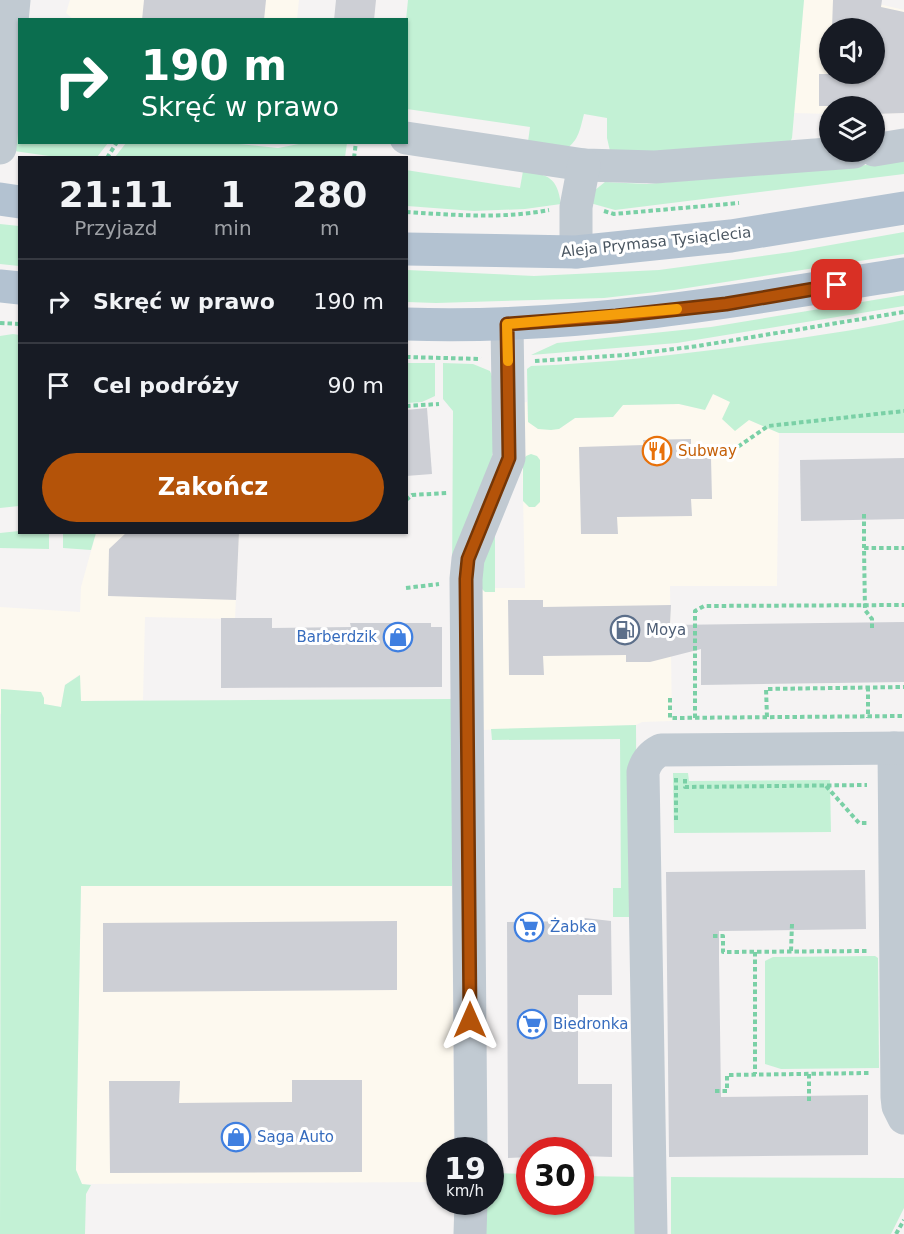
<!DOCTYPE html>
<html lang="pl">
<meta charset="utf-8">
<style>
:root{--surface:#171b24;--page:#20242c;--text:#f1f3f6;--muted:#9ea1a6;--line:#363941;--accent:#b45309}
body{margin:0;font-family:"DejaVu Sans",sans-serif;background:var(--page);color:var(--text);height:100vh;display:flex;flex-direction:column;font-size:22px;white-space:nowrap}
*{box-sizing:border-box;margin:0}
p{font-size:20px;color:var(--muted)}
.icon{flex:none;width:33px;height:33px;fill:none;stroke:currentColor;stroke-width:2;stroke-linecap:round;stroke-linejoin:round}
.map{position:relative;flex:1;overflow:hidden}
.side{position:absolute;left:18px;top:156px;width:390px;height:378px;display:flex;flex-direction:column;background:var(--surface);border-radius:0px;box-shadow:0 2px 4px #0004}
.side>*{flex:none}
.banner{position:absolute;left:18px;top:18px;width:390px;height:126px;border-radius:0px;box-shadow:0 2px 4px #0004;background:#0b6e4f;color:#fff;overflow:hidden}
.tools{position:absolute;left:819px;top:18px;display:grid;gap:12px}
.tools a{display:grid;place-items:center;width:66px;height:66px;border-radius:50%;background:var(--surface);box-shadow:0 2px 4px #0004;font-size:30px}
.speed{position:absolute;left:426px;top:1137px;display:flex;gap:12px;font-size:30px;font-weight:700;text-align:center}
.speed>*{display:grid;place-content:center;width:78px;height:78px;border-radius:50%;background:var(--surface);box-shadow:0 2px 4px #0004;line-height:1}
.speed small{font-size:15px;font-weight:400}
.speed .limit{border:9px solid #d22;background:#fff;color:#111}
.pin{position:absolute;display:grid;place-items:center;width:51px;height:51px;color:#fff;margin:-26px;border-radius:12px;box-shadow:0 3px 9px #0006}
.me{position:absolute;width:66px;margin:-33px;rotate:0deg;stroke-linejoin:round;filter:drop-shadow(0 0 4px #0008)}
.turn{display:flex;align-items:center;gap:21px;height:126px;padding:0 24px;font-size:27px}
.turn .icon{width:78px;height:78px;stroke-width:2.5}
.turn b{display:block;font-size:42px;line-height:51px}
.eta{display:flex;justify-content:space-evenly;align-items:center;height:102px;text-align:center}
.eta b{font-size:36px;font-weight:800;line-height:42px}
.action{display:flex;gap:12px;margin-top:auto;padding:12px 24px}
.action a{flex:1;height:69px;border-radius:36px;background:var(--accent);color:#fff;font-size:24px;font-weight:800;line-height:69px;text-align:center}
ul{padding:0;list-style:none}
li{display:flex;align-items:center;gap:18px;height:84px;padding:0 24px;border-top:2px solid var(--line)}
li div{flex:1}
li b{display:block;font-size:22px}
li em{font-style:normal}
.map>svg:first-child{display:block}
.commercial{fill:#fdf9ef;fill-rule:evenodd}
.green{fill:#c3f1d5}
.building{fill:#cdcfd5}
.lines{fill:none;stroke-linecap:round;stroke-linejoin:round}
.path{stroke:#7ad0a6;stroke-width:4;stroke-dasharray:4.5 3;stroke-linecap:butt}
.minor{stroke:#c1cad2;stroke-width:33}
.major{stroke:#b3c2d1;stroke-width:33}
.route-casing{stroke:#753606;stroke-width:15}
.route{stroke:#b45309;stroke-width:10}
.slow{stroke:#f59e0b;stroke-width:10}
.labels{text-anchor:middle;stroke-width:6;stroke-linejoin:round;paint-order:stroke}
.street-label{font-size:15px;fill:#4a5661;stroke:#fff}
.food-label{font-size:15px;fill:#c56008;stroke:#fff;text-anchor:start}
.service-label{font-size:15px;fill:#4e5e75;stroke:#fff;text-anchor:start}
.shop-label{font-size:15px;fill:#366cbe;stroke:#fff;text-anchor:start}
</style>
<div class="map">
<svg width="904" height="1234" viewBox="0 0 904 1234">
<rect width="100%" height="100%" fill="#f5f3f3"/>
<g class="commercial">
<polygon points="70,0 299,0 297,19 74,20 66,13"/>
<path d="M 804,0 L 862,0 L 904,10 L 904,113 L 875,114 L 874,106 L 830,106 L 829,114 L 794,113 ZM 830,28 L 874,28 L 874,74 L 830,74 Z"/>
<polygon points="713,394 731,402 749,420 779,433 777,586 670,586 672,721 642,722 636,725 482,730 482,589 485,592 495,592 495,588 525,588 521,403 527,402 528,421 559,429 575,418 613,417 623,405 679,404 705,410"/>
<polygon points="96,533 239,533 235,619 145,617 143,700 81,701 79,675 65,685 61,707 44,704 0,714 0,607 80,612 81,587"/>
<polygon points="81,886 452,886 454,1150 440,1150 439,1182 82,1184 76,1170"/>
</g>
<g class="green">
<path d="M 408,0 L 804,0 L 792,138 L 788,147 L 665,157 L 610,151 L 607,138 L 607,118 L 584,114 C 580,129 579,140 566,149 L 528,142 L 530,127 L 407,109 L 406,20 Z"/>
<polygon points="19,64 20,142 108,143 97,157 56,157 14,151"/>
<polygon points="229,143 278,148 304,143 347,143 345,157 115,157 126,143"/>
<polygon points="904,160 904,174 615,210 590,203 595,190 605,182 647,184 878,164"/>
<path d="M 406,170 L 520,188 L 523,171 C 549,175 557,177 561,204 L 525,209 L 474,211 L 407,206 Z"/>
<polygon points="0,224 19,226 19,266 0,264"/>
<polygon points="904,232 904,254 674,290 604,298 436,303 407,302 407,270 534,276 659,270 791,252"/>
<polygon points="904,295 904,306 677,343 531,355 557,343 711,327"/>
<path d="M 904,320 L 904,433 L 779,433 L 749,420 L 735,431 L 722,419 L 730,402 L 713,394 L 705,410 L 679,404 L 623,405 L 613,417 L 575,418 L 559,429 L 551,430 L 538,429 L 528,422 L 527,369 L 531,366 C 604,363 677,355 750,345 C 801,338 853,331 904,320 Z"/>
<polygon points="13,334 20,335 19,506 0,508 0,336"/>
<polygon points="407,363 435,363 435,396 422,402 407,403"/>
<polygon points="443,363 473,364 490,371 492,376 494,446 490,467 452,589 453,411 443,399"/>
<polygon points="531,454 537,456 540,460 540,502 535,507 529,507 523,501 523,461 526,456"/>
<polygon points="495,528 495,592 485,592 482,589 481,558"/>
<polygon points="19,531 49,533 49,549 0,548 0,533"/>
<polygon points="63,533 96,533 91,550 63,548"/>
<polygon points="80,675 81,701 452,699 452,886 81,886 76,1170 82,1184 91,1185 86,1194 85,1234 0,1234 1,689 41,692 44,698 44,704 61,707 65,685"/>
<polygon points="636,725 637,917 613,917 613,888 621,888 620,739 492,740 491,729"/>
<polygon points="673,773 688,773 689,781 830,780 831,832 674,833"/>
<polygon points="875,956 878,958 879,1068 781,1069 765,1064 765,961 773,957"/>
<polygon points="491,1173 529,1174 530,1202 580,1202 581,1176 640,1177 639,1234 475,1234 476,1202 490,1202"/>
<polygon points="671,1177 904,1178 904,1208 891,1234 671,1234"/>
</g>
<g class="building">
<polygon points="144,0 266,0 264,20 142,20"/>
<polygon points="336,0 376,0 374,20 334,20"/>
<polygon points="833,0 882,0 881,7 904,12 904,113 874,114 874,106 819,106 819,74 874,74 874,28 832,28"/>
<polygon points="427,408 432,474 406,476 406,410"/>
<polygon points="691,439 691,458 711,458 712,499 691,499 692,516 617,517 618,534 581,534 579,447 644,445 643,440"/>
<polygon points="904,458 904,519 801,521 800,460"/>
<polygon points="127,532 239,532 236,600 108,596 109,549"/>
<polygon points="508,600 543,600 543,607 671,605 670,625 904,622 904,682 701,685 701,649 650,662 626,662 626,655 543,656 544,675 509,675"/>
<polygon points="221,618 272,618 272,628 351,627 350,623 431,623 431,627 442,627 442,687 221,688"/>
<polygon points="865,870 866,929 719,931 719,958 721,1097 868,1095 868,1155 669,1157 666,872"/>
<polygon points="585,918 611,921 612,995 578,995 578,1084 612,1084 612,1157 580,1156 580,1150 530,1150 530,1157 508,1158 507,922 578,921"/>
<polygon points="397,921 397,990 103,992 103,923"/>
<polygon points="292,1080 362,1080 362,1172 110,1173 109,1081 180,1081 179,1103 292,1102"/>
</g>
<g class="lines">
<g class="path">
<polyline points="107,158 117,142"/>
<polyline points="354,158 356,142"/>
<polyline points="604,211 614,214 739,203"/>
<path d="M 406,212 C 455,215 502,219 549,210"/>
<polyline points="0,323 20,324"/>
<polyline points="406,357 481,359"/>
<polyline points="535,361 626,355 698,346 904,312"/>
<polyline points="406,406 439,404"/>
<polyline points="732,451 768,426 904,411"/>
<polyline points="406,500 412,495 448,493"/>
<polyline points="864,514 864,548"/>
<polyline points="406,588 439,584"/>
<polyline points="872,628 872,619 865,610 864,548 904,548"/>
<polyline points="868,687 868,718"/>
<polyline points="670,698 670,718 904,716"/>
<polyline points="767,717 766,689 904,687"/>
<polyline points="695,718 695,611 704,606 904,605"/>
<polyline points="685,779 685,787 867,785"/>
<polyline points="826,786 859,823 868,823"/>
<polyline points="676,820 676,777"/>
<polyline points="713,936 723,936 723,952 868,951"/>
<polyline points="791,951 792,924"/>
<polyline points="755,952 755,1074"/>
<polyline points="809,1074 809,1102"/>
<polyline points="715,1091 727,1091 727,1075 869,1073"/>
<polyline points="896,1234 904,1220"/>
</g>
<g class="minor">
<polyline points="406,138 584,165 655,167 854,152"/>
<polyline points="0,148 14,0"/>
<polyline points="874,150 904,145"/>
<polyline points="576,252 576,207 584,165"/>
<polyline points="894,748 897,1097 898,1106 904,1118"/>
<polyline points="471,1150 466,579 468,559 509,458 507,324"/>
<polyline points="470,1234 471,1202"/>
<path d="M 651,1234 L 643,772 C 646,761 651,755 661,750 L 904,748"/>
</g>
<g class="major">
<polyline points="0,199 20,202"/>
<polyline points="406,249 576,252 731,236 904,208"/>
<polyline points="0,286 20,288"/>
<path d="M 406,324 C 574,330 739,301 904,274"/>
</g>
</g>
<g class="lines">
<g class="route-casing">
<polyline id="route" points="470,1020 466,579 468,559 509,458 507,324 616,316 726,304 837,285"/>
</g>
<use href="#route" class="route"/>
<polyline class="slow" points="508,361 507,324 677,309"/>
</g>
<defs>
<g id="restaurant-ring" transform="scale(1.5)"><circle r="9.5" fill="#fff" stroke="#e8710a" stroke-width="1.5"/><path d="M-5-6h1v4h1v-4h1v4h1v-4h1v5L-1.5 .5V6h-2V.5L-5-1ZM5-6V6H3V1.5H1.5Q1.5-4 5-6Z" fill="#e8710a"/></g>
<g id="fuel-ring" transform="scale(1.5)"><circle r="9.5" fill="#fff" stroke="#5c6f8a" stroke-width="1.5"/><path d="M-5.5-6h7V0h2V4h1.3V-2.5L3-4.5l.8-.8L6-3V5H2.5V1h-1V6h-7ZM-4.2-4.7v3.2H.2V-4.7Z" fill="#5c6f8a"/></g>
<g id="shop-ring" transform="scale(1.5)"><circle r="9.5" fill="#fff" stroke="#3f7fe0" stroke-width="1.5"/><path d="M-5-2.5h2.3a2.7 3.5 0 0 1 5.4 0H5L5.5 6h-11ZM-1.5-2.5h3a1.5 2.3 0 0 0-3 0Z" fill="#3f7fe0"/></g>
<g id="supermarket-ring" transform="scale(1.5)"><circle r="9.5" fill="#fff" stroke="#3f7fe0" stroke-width="1.5"/><path d="M-6-5.5h2.5l.6 2H6L4.5 2H-2.5L-4.4-4H-6ZM-1.5 3.2a1.3 1.3 0 1 0 .1 0ZM3 3.2a1.3 1.3 0 1 0 .1 0Z" fill="#3f7fe0"/></g>
</defs>
<g fill-rule="evenodd">
<use href="#restaurant-ring" x="657" y="451"/>
<use href="#fuel-ring" x="625" y="630"/>
<use href="#shop-ring" x="398" y="637"/>
<use href="#supermarket-ring" x="529" y="927"/>
<use href="#supermarket-ring" x="532" y="1024"/>
<use href="#shop-ring" x="236" y="1137"/>
</g>
<g class="labels">
<g class="street-label">
<text transform="translate(656 242) rotate(-6)" y="5">Aleja Prymasa Tysiąclecia</text>
</g>
<g class="food-label">
<text x="678" y="456">Subway</text>
</g>
<g class="service-label">
<text x="646" y="635">Moya</text>
</g>
<g class="shop-label">
<text x="377" y="642" text-anchor="end">Barberdzik</text>
<text x="550" y="932">Żabka</text>
<text x="553" y="1029">Biedronka</text>
<text x="257" y="1142">Saga Auto</text>
</g>
</g>
</svg>
<div class="tools">
<a><svg class="icon" aria-label="sound" viewBox="0 0 24 24"><path d="M4 9h4l5-4v14l-5-4H4zM17 9q2 3 0 6"/></svg></a>
<a><svg class="icon" aria-label="layers" viewBox="0 0 24 24"><path d="M12 4l9 5-9 5-9-5zM3 14l9 5 9-5"/></svg></a>
</div>
<div class="speed"><div>19<small>km/h</small></div><div class="limit">30</div></div>
<div class="pin" style="left:837px;top:285px;background:#d93025"><svg class="icon" aria-label="arrive" viewBox="0 0 24 24"><path d="M6 21V4h12l-3 4 3 4H6"/></svg></div>
<svg class="me" style="left:470px;top:1020px" viewBox="-20 -20 40 40"><path d="M0-17L14 15 0 8-14 15z" fill="#b45309" stroke="#fff" stroke-width="4"/></svg>
<div class="banner">
<div class="turn"><svg class="icon" aria-label="right" viewBox="0 0 24 24"><path d="M7 20v-9h11M14 6l5 5-5 5"/></svg><div><b>190 m</b>Skręć w prawo</div></div>
</div>
<section class="side">
<div class="eta">
<div><b>21:11</b><p>Przyjazd</p></div>
<div><b>1</b><p>min</p></div>
<div><b>280</b><p>m</p></div>
</div>
<ul>
<li><svg class="icon" aria-label="right" viewBox="0 0 24 24"><path d="M7 20v-9h11M14 6l5 5-5 5"/></svg><div><b>Skręć w prawo</b></div><em>190 m</em></li>
<li><svg class="icon" aria-label="arrive" viewBox="0 0 24 24"><path d="M6 21V4h12l-3 4 3 4H6"/></svg><div><b>Cel podróży</b></div><em>90 m</em></li>
</ul>
<div class="action"><a>Zakończ</a></div>
</section>
</div>
